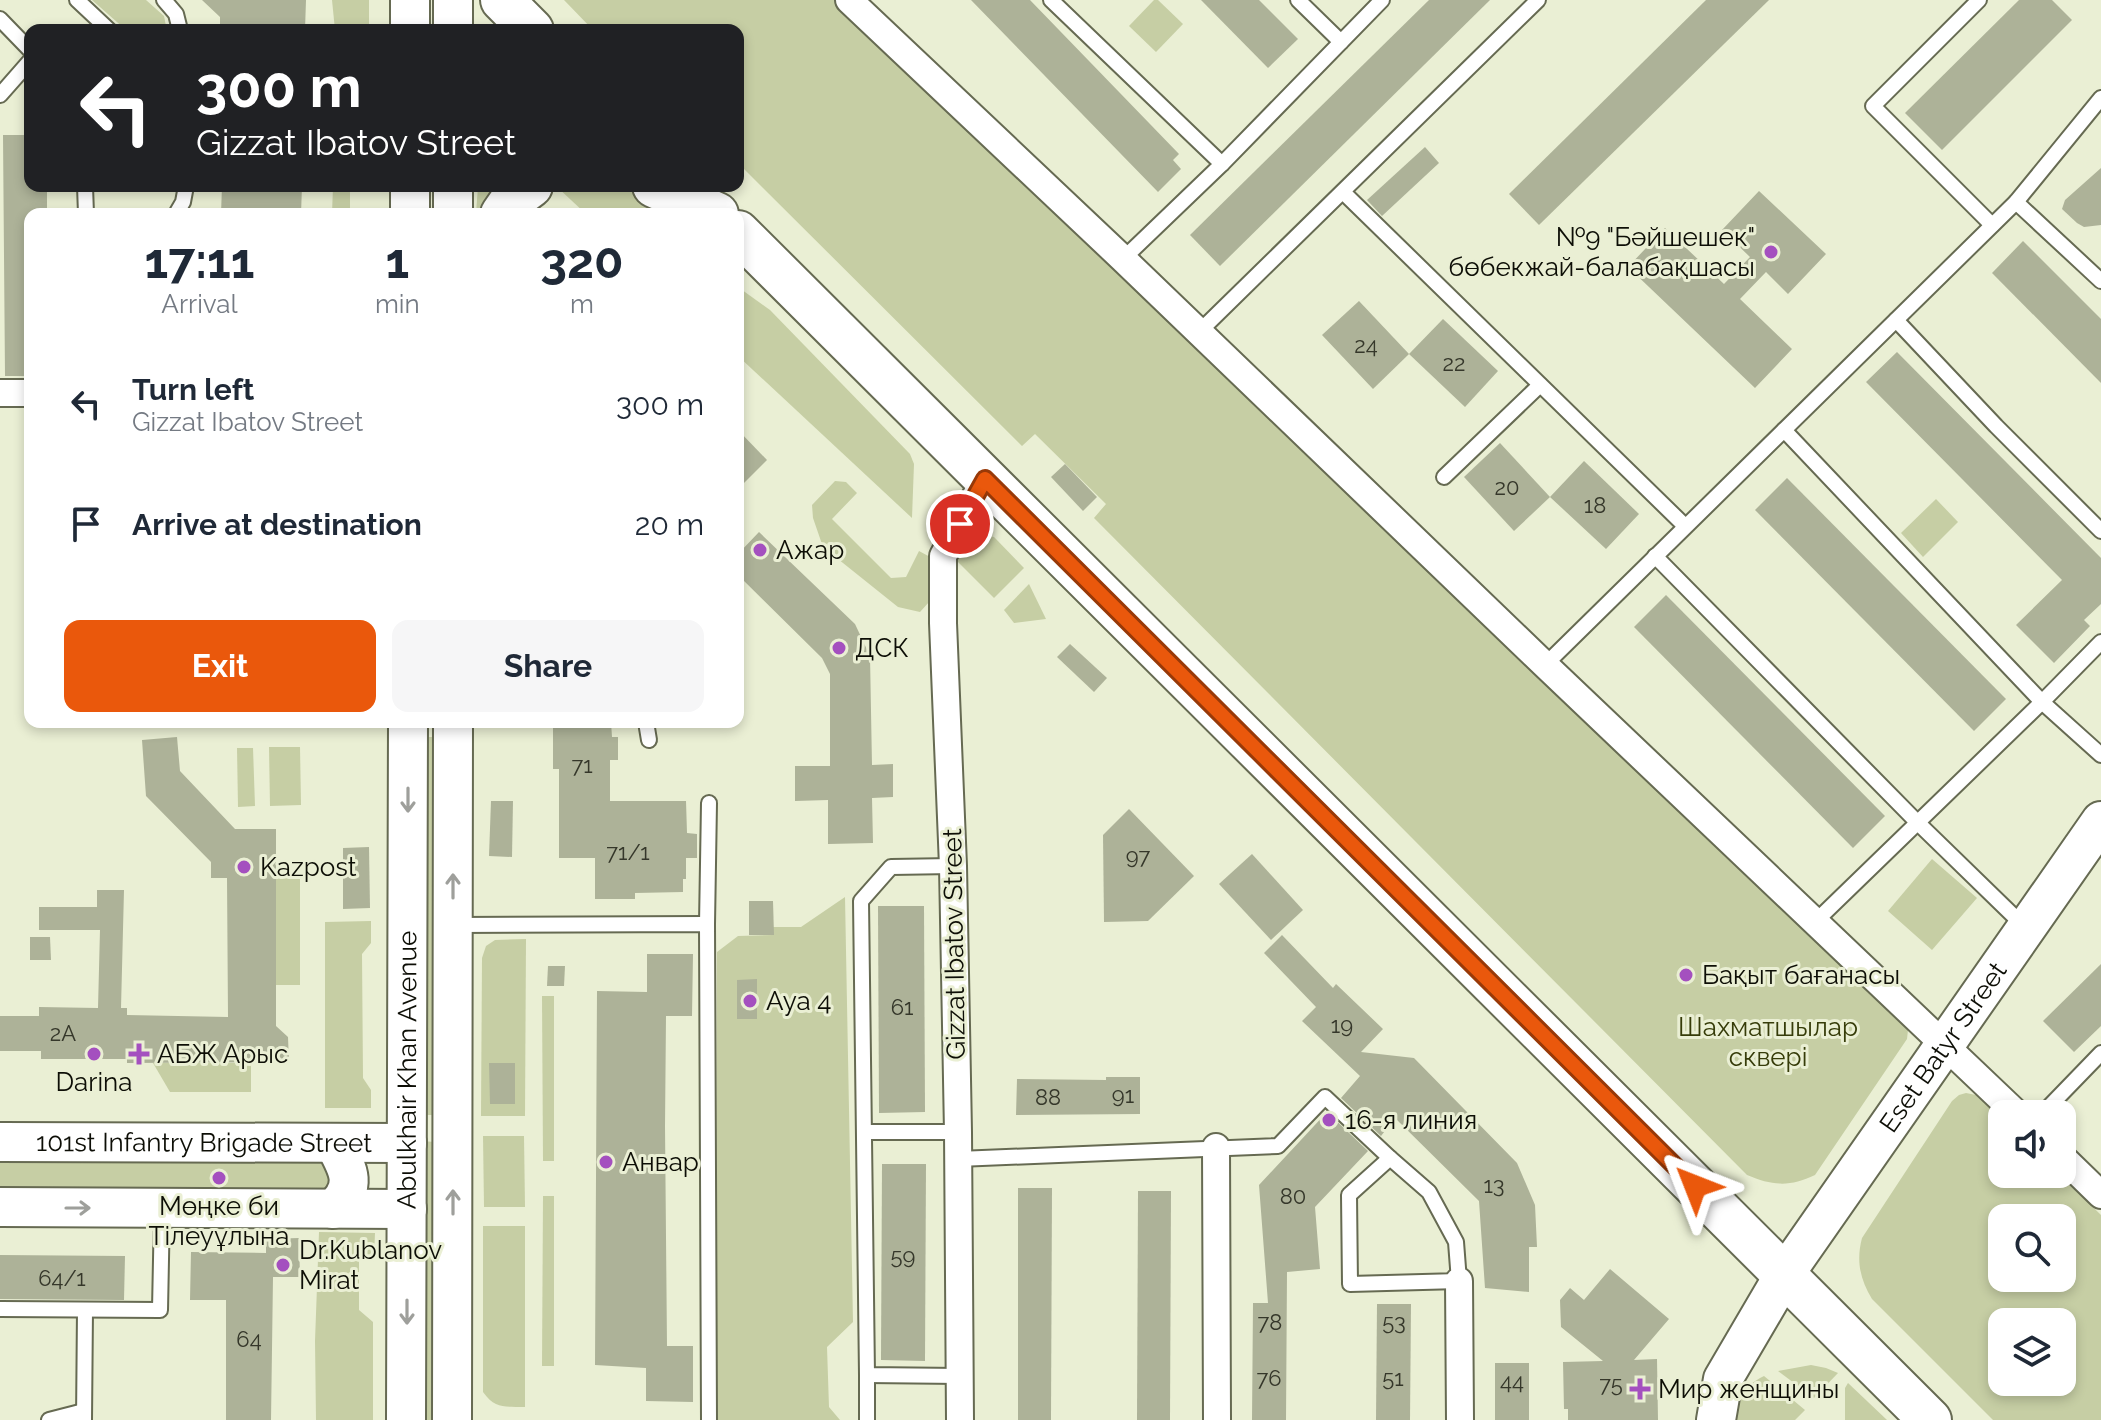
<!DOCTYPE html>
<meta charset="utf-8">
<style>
:root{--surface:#fff;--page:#f6f6f7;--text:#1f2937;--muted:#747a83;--accent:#ea580c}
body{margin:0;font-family:Raleway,sans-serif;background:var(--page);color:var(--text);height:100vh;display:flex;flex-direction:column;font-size:30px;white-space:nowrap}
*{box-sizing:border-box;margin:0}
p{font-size:26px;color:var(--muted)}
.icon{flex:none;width:44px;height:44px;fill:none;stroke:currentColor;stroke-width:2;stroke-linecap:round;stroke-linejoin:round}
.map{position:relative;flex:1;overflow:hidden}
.sheet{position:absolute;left:24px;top:208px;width:720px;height:520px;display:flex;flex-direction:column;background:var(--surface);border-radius:16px;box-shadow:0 4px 12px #0003}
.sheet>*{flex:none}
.top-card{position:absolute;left:24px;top:24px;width:720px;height:168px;border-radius:16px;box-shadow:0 4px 12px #0003;background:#202124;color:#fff;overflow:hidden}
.buttons{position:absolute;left:1988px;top:1100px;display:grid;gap:16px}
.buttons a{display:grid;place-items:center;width:88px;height:88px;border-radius:16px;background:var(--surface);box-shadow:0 4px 12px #0003;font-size:40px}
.pin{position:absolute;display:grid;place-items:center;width:68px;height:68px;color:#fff;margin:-34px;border:4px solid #fff;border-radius:50%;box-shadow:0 2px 8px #0007}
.me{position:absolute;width:88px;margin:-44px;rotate:315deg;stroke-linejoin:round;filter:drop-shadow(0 0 6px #0008)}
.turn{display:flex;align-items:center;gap:28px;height:168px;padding:0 40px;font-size:36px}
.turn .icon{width:104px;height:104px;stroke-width:2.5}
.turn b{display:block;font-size:56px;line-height:68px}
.eta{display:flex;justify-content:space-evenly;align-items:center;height:136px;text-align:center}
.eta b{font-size:48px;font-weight:700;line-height:56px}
.action{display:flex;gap:16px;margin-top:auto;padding:16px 40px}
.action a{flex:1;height:92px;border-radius:16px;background:var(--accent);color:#fff;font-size:32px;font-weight:700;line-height:92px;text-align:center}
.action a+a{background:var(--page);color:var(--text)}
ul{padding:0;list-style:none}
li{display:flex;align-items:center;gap:24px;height:120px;padding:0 40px}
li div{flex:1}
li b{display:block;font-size:30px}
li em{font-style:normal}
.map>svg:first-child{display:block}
.green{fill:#c6cea4;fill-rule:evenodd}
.building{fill:#adb298}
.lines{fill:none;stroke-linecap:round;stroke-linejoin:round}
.lane-casing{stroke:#666a52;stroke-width:18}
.street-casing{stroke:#666a52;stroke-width:30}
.secondary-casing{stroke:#666a52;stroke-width:42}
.primary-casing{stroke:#666a52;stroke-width:46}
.lane{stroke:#fff;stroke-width:14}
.street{stroke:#fff;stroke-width:26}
.secondary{stroke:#fff;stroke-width:38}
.primary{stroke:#fff;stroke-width:42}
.oneway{stroke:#9e9f9b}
.route-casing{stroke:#983908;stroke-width:20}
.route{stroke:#ea580c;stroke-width:14}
.poi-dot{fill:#a450bf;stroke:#eaefd4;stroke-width:3}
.labels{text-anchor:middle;stroke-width:6;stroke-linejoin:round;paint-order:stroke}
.number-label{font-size:22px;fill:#35372a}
.poi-label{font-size:26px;fill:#0d0e06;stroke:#eaefd4;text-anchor:start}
.street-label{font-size:26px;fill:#0d0e06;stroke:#eaefd4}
.park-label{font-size:26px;fill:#363c09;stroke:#eaefd4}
</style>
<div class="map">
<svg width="2101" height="1420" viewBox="0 0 2101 1420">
<rect width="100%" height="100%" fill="#eaefd4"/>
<g class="green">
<polygon points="92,0 146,0 164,16 166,26 163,30 126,30"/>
<polygon points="332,0 369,0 369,30 335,30"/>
<path d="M 564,0 L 834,0 L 1905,1022 L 1908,1030 L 1907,1039 L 1815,1175 C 1790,1187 1773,1186 1747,1175 L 1094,518 L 1106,504 L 1035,434 L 1022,446 L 738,163 L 738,30 L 593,30 Z"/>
<polygon points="1154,0 1158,0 1183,24 1156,52 1129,26"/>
<polygon points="333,186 350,186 350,210 357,214 332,214"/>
<polygon points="478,186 512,186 490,214 476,214"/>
<polygon points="556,186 623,186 633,191 655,214 586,214"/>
<polygon points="738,287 770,310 910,454 914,464 912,518 738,356"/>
<polygon points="835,481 846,482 857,493 832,519 891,578 906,577 919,551 932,558 929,602 920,612 898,607 823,547 813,518 812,505"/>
<polygon points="1936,499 1958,522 1923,557 1901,533"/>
<path d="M 977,533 L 994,537 L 1024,568 L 994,598 L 958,562 C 959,546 963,539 977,533 Z"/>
<polygon points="1029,584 1046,619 1014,623 1004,610"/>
<polygon points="423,737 434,737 432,1115 421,1115"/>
<polygon points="269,747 300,747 301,805 270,806"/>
<polygon points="237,748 253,748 255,806 238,807"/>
<polygon points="1932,859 1977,898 1932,950 1888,911"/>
<rect x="276" y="872" width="24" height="113"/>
<polygon points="845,897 853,1322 827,1347 829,1407 840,1420 716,1420 717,952 738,936 773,935 773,927 801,927"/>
<polygon points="371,921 371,943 362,954 363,1078 371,1090 371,1108 325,1108 325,922"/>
<polygon points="526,939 525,1116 481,1116 482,958 486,946 495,940"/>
<polygon points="542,996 554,996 554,1161 543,1161"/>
<polygon points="153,1063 251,1063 251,1092 170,1092"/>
<path d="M 1966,1093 L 1976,1095 L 2002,1119 L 2002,1174 L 2059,1174 L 2101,1215 L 2101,1420 L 1993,1420 L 1872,1299 C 1860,1279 1856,1261 1862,1238 L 1952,1101 L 1959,1095 ZM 2002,1218 L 2062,1218 L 2062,1278 L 2002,1278 ZM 2062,1322 L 2062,1382 L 2002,1382 L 2002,1322 Z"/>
<polygon points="483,1136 524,1136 525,1207 484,1207"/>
<polygon points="423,1141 434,1142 433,1420 422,1420"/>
<polygon points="0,1155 327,1159 332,1195 0,1196"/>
<polygon points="543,1196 554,1196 554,1366 542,1366"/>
<path d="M 483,1226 L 525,1226 L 525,1407 C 505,1406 496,1410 483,1392 Z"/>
<polygon points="319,1232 375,1233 374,1256 359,1256 359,1310 373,1322 373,1420 316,1420 315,1341"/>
<polygon points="1811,1365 1826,1368 1838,1373 1814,1398 1778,1371"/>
<path d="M 1764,1376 L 1805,1410 L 1795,1420 L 1726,1420 C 1737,1398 1742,1387 1764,1376 Z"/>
<polygon points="1848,1383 1887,1420 1845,1420 1845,1388"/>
</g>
<g class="building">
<polygon points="202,0 306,0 305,30 220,30 220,17"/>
<polygon points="971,0 1030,0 1179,154 1173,160 1181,169 1158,192"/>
<polygon points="1201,0 1259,0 1298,39 1268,68"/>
<polygon points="1429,0 1490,0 1220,266 1190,235"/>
<polygon points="1706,0 1769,0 1539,225 1509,194"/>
<polygon points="2019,0 2052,0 2072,20 1942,150 1905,113"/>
<polygon points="3,135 30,135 30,186 47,186 47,214 30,214 30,376 5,376"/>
<polygon points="1425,147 1439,163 1382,216 1367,200"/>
<polygon points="2101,168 2101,225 2084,227 2077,223 2062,209 2065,200"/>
<polygon points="222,186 302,186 301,214 221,214"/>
<polygon points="1759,191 1826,254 1788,294 1766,272 1740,299 1792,349 1755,388 1628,267 1665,228 1724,284 1750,257 1722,230"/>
<polygon points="2023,241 2101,319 2101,383 1992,273"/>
<polygon points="1359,301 1409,354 1373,389 1322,335"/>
<polygon points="1443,319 1498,371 1465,407 1409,354"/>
<polygon points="1897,352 2101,558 2101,604 2084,620 2090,626 2054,663 2016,625 2062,580 1866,382"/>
<polygon points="738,430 767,460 738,489"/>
<polygon points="1500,443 1550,497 1514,531 1464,477"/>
<polygon points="1584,461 1639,514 1606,549 1550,497"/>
<polygon points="1065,464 1097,497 1083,511 1051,477"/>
<polygon points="1787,478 2006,699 1974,731 1755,510"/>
<polygon points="759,532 855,624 870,656 872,765 893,764 893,797 872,798 873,843 828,844 828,800 795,801 795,766 830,766 830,674 822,658 738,575 738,554"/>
<polygon points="1666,595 1885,816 1853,848 1634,627"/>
<polygon points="1070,644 1107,678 1094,692 1057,657"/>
<polygon points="553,722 611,722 612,737 618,737 618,760 610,760 610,801 686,801 687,833 697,834 697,858 686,858 686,879 683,879 683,892 635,893 635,899 595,899 595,858 559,858 559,769 553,769"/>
<polygon points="177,737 180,771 235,829 276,829 276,1026 288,1037 289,1062 127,1063 127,1059 41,1059 41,1051 0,1051 0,1016 39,1016 39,1007 98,1008 100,930 39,930 39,907 97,907 97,890 124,890 121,1008 127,1008 127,1015 228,1017 227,878 211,878 211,862 146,796 142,740"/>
<polygon points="491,801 513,801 512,857 489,856"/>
<polygon points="1129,809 1194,876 1148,921 1104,922 1103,835"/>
<polygon points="369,847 370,908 343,909 343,848"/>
<polygon points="1252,854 1303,910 1271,940 1219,884"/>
<polygon points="749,901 773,901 774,935 749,935"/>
<polygon points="878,906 924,906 925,1112 879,1113"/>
<polygon points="1282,935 1333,988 1336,984 1383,1029 1361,1052 1414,1058 1517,1163 1535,1205 1537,1247 1529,1247 1529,1292 1485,1288 1479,1201 1395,1118 1381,1136 1341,1098 1360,1076 1302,1021 1316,1007 1264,953"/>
<polygon points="30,937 50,937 51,960 30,960"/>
<polygon points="647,954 693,954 692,1016 666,1016 665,1126 667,1346 693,1346 693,1402 646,1401 646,1368 595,1365 597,991 647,992"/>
<polygon points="2101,964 2101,1026 2074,1052 2043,1021"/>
<polygon points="548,966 565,966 564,986 547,986"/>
<polygon points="757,979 757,1019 737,1019 737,980"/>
<polygon points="489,1063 515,1063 515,1104 490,1104"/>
<polygon points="1106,1077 1140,1077 1140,1114 1016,1115 1017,1079 1106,1080"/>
<polygon points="1327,1112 1368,1151 1315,1207 1320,1269 1287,1272 1286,1420 1252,1420 1253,1303 1268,1303 1259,1185"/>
<polygon points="882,1164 926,1164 925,1361 881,1360"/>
<polygon points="1018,1188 1052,1188 1051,1420 1018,1420"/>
<polygon points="1138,1191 1171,1191 1170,1420 1137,1420"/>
<polygon points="299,1238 300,1277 273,1277 271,1420 226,1420 226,1300 190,1300 191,1252 266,1253 266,1239"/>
<polygon points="0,1255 125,1256 124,1300 0,1299"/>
<polygon points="1610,1269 1669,1319 1634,1360 1657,1359 1658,1420 1568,1420 1568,1409 1564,1409 1563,1362 1603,1361 1561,1327 1560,1300 1570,1288 1584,1300"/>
<polygon points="1377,1304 1411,1304 1410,1420 1376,1420"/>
<rect x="1495" y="1363" width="34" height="57"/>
</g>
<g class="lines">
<g class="lane-casing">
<g id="lane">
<polyline points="77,0 109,30"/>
<polyline points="164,0 176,14 180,30"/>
<polyline points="1051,0 1222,164 1123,259"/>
<polyline points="1298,0 1341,42"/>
<polyline points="1979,0 1873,106 1992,225"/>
<polyline points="0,19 30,50"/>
<polyline points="0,95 30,61"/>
<polyline points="1222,164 1382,0"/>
<polyline points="85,186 86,214"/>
<polyline points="1343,192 1685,526"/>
<polyline points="2016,202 2101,281"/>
<polyline points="176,214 183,202 186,186"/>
<polyline points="1896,320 1996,426 2101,531"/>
<polyline points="1199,332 1538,0"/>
<polyline points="1784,430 2042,702 2101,755"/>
<polyline points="1444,477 1540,385"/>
<polyline points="1655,556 1918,823 2026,928"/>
<polyline points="1545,665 2016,202 2101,98"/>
<polyline points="646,722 649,740"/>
<polyline points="953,866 891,867 861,901 867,1375 960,1376"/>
<polyline points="1815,922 2042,702 2101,642"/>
<polyline points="707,924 709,803"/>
<polyline points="456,925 707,924 709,1420"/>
<polyline points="2042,1114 2101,1053"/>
<polyline points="864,1132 958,1132"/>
<polygon points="1390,1158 1429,1192 1456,1242 1459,1281 1350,1284 1349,1195"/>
<polyline points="958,1159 1278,1146 1325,1097 1390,1158"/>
<polyline points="0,1309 160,1310 162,1209"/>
<polyline points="49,1420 84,1411"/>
<polyline points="84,1420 85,1310"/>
<polyline points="867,1420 867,1375"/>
</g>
</g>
<g class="street-casing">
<g id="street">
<polyline points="849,0 1123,259 1545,665 2017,1114"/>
<polyline points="0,393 30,393"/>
<polyline points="1216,1147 1217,1420"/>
<polyline points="2062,1157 2101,1195"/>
<polyline points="1459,1281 1460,1420"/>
<polyline points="960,1420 958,1132 953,866 943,623 943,556 985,479"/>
</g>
</g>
<g class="secondary-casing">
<g id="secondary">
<polyline points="410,30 410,0"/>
<polyline points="453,30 453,0"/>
<polyline points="410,214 410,186"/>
<polyline points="453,214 453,186"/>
<path id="s1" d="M 0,1142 L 407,1143"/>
<polyline points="0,1207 407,1209"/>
<path d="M 333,1209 C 359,1186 348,1169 334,1143"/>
<path id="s2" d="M 406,1420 L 408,722"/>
<polyline points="452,1420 453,722"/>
<path id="s3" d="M 1716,1420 L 1723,1379 L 1784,1275 L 2101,821"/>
</g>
</g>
<g class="primary-casing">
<g id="primary">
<polyline points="502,0 532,30"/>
<polyline points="654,186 717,214"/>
<polyline points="502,214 511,201 531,186"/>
<polyline points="738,232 1930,1420"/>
</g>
</g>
<use href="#lane" class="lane"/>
<use href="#street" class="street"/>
<use href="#secondary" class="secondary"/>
<use href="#primary" class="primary"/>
</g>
<defs><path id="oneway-shaft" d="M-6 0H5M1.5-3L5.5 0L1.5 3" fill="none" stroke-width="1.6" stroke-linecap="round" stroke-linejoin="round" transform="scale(2)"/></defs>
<g class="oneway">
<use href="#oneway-shaft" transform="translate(408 800) rotate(90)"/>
<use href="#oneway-shaft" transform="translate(453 886) rotate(-90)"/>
<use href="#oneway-shaft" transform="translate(453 1202) rotate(-90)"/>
<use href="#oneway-shaft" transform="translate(78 1208)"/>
<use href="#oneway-shaft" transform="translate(407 1312) rotate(90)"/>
</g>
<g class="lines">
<g class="route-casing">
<polyline id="route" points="960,524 985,479 1695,1186"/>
</g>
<use href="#route" class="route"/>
</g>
<g class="poi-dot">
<circle cx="1771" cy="252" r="8"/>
<circle cx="760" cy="550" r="8"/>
<circle cx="839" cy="648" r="8"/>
<circle cx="244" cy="867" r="8"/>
<circle cx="1686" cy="975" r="8"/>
<circle cx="750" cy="1001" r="8"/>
<circle cx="94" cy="1054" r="8"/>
<path d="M135 1042h8v8h8v8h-8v8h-8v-8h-8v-8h8z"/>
<circle cx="1329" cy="1120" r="8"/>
<circle cx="606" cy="1162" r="8"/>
<circle cx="219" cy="1178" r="8"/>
<circle cx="283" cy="1265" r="8"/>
<path d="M1636 1377h8v8h8v8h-8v8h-8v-8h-8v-8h8z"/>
</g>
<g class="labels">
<g class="number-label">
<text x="1366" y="353">24</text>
<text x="1454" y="371">22</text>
<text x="1507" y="495">20</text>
<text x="1595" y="513">18</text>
<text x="582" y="773">71</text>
<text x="628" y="860">71/1</text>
<text x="1138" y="864">97</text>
<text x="902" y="1015">61</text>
<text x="1342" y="1033">19</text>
<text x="63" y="1041">2А</text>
<text x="1123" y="1103">91</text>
<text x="1048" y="1105">88</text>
<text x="1494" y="1193">13</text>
<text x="1293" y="1204">80</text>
<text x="903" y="1264">59</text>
<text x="62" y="1286">64/1</text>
<text x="1270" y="1330">78</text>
<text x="1394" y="1330">53</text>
<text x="249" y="1347">64</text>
<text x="1269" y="1386">76</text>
<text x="1393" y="1386">51</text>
<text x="1512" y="1389">44</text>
<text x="1611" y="1392">75</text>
</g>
<g class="poi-label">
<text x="1755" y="246" text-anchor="end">№9 "Бәйшешек"<tspan x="1755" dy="30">бөбекжай-балабақшасы</tspan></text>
<text x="776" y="559">Ажар</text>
<text x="855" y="657">ДСК</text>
<text x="260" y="876">Kazpost</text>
<text x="1702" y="984">Бақыт бағанасы</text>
<text x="766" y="1010">Aya 4</text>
<text x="157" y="1063">АБЖ Арыс</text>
<text x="94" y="1091" text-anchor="middle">Darina</text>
<text x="1345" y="1129">16-я линия</text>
<text x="622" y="1171">Анвар</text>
<text x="219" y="1215" text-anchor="middle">Мөңке би<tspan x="219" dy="30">Тілеуұлына</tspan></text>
<text x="299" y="1259">Dr.Kublanov<tspan x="299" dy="30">Mirat</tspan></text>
<text x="1658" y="1398">Мир женщины</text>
</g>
<g class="street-label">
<text transform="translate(954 944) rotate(-91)" y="9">Gizzat Ibatov Street</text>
<text dy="9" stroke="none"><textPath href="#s3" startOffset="440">Eset Batyr Street</textPath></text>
<text dy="9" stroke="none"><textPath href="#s2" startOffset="350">Abulkhair Khan Avenue</textPath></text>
<text dy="9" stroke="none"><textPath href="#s1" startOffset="204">101st Infantry Brigade Street</textPath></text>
</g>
<g class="park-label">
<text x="1768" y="1036">Шахматшылар<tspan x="1768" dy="30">сквері</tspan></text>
</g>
</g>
</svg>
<div class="buttons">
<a><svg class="icon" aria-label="sound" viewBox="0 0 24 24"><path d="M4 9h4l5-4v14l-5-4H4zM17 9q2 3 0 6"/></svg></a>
<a><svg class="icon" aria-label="search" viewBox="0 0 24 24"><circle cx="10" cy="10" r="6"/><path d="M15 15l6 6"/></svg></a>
<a><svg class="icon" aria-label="layers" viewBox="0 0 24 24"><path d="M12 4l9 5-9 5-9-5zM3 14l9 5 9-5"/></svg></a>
</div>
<div class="pin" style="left:960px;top:524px;background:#d93025"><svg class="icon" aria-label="arrive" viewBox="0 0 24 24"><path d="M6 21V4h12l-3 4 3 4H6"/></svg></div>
<svg class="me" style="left:1695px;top:1186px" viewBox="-20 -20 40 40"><path d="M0-17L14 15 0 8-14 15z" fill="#ea580c" stroke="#fff" stroke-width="4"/></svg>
<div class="top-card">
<div class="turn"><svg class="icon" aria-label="left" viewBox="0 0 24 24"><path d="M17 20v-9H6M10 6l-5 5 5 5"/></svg><div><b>300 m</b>Gizzat Ibatov Street</div></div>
</div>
<section class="sheet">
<div class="eta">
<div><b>17:11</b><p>Arrival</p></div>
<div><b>1</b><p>min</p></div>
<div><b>320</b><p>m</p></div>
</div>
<ul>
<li><svg class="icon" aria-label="left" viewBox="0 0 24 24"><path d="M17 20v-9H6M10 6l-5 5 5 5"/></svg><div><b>Turn left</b><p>Gizzat Ibatov Street</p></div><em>300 m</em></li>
<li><svg class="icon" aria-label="arrive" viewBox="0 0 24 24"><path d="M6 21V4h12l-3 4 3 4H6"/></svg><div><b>Arrive at destination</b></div><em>20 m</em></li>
</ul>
<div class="action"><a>Exit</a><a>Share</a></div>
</section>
</div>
